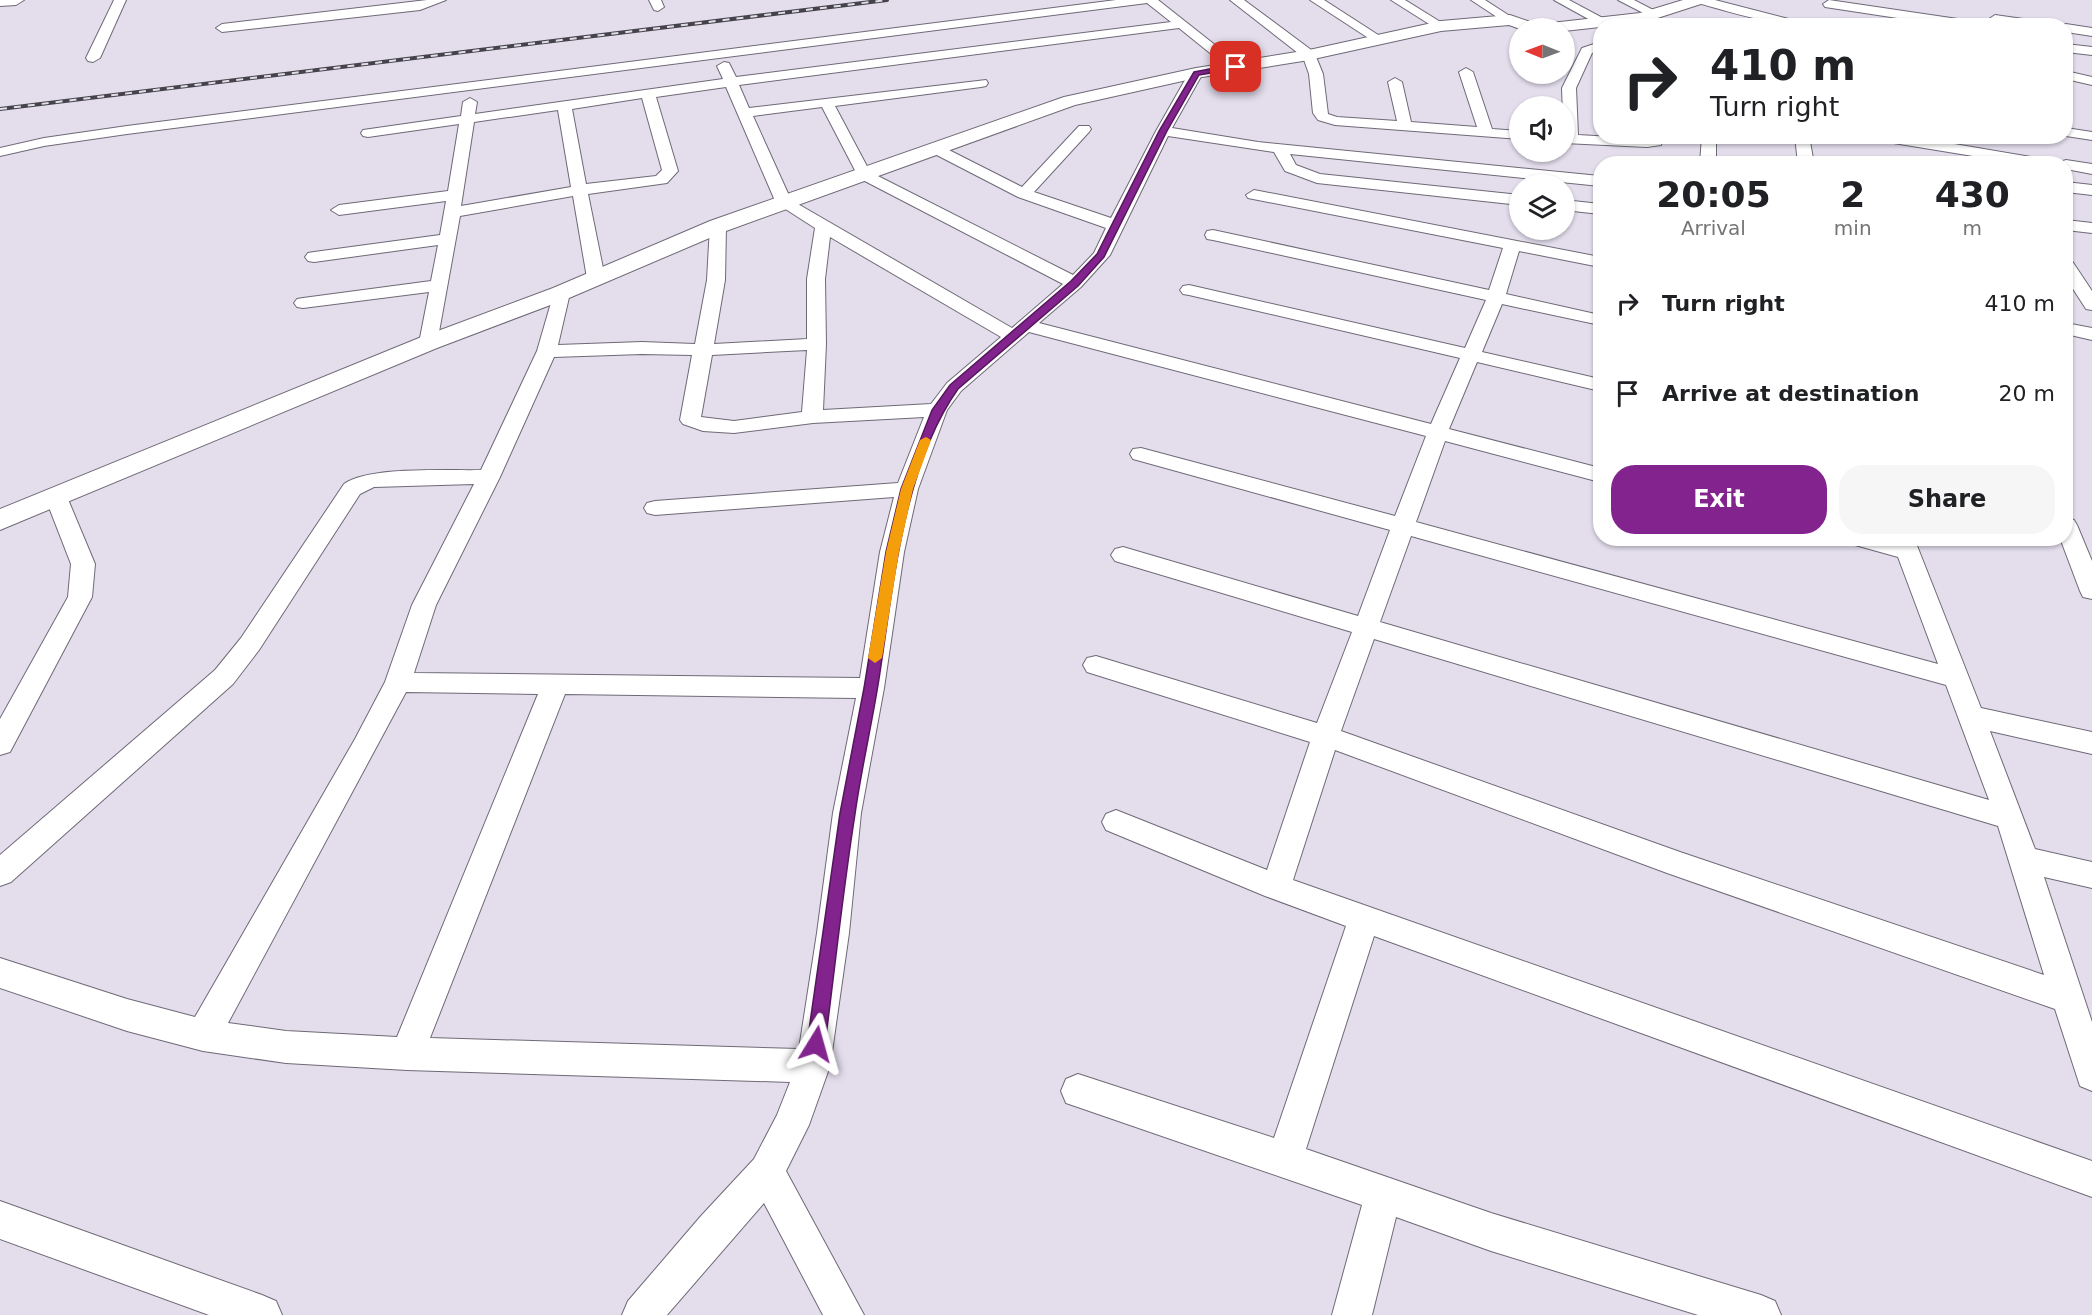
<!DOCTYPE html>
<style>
:root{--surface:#fff;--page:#f6f6f6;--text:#202124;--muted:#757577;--accent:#83238e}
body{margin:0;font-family:"DejaVu Sans",sans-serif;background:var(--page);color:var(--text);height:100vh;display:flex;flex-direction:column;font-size:22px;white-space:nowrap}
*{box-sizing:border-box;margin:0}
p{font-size:20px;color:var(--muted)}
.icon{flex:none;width:33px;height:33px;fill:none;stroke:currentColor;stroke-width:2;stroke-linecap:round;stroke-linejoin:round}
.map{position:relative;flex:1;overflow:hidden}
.side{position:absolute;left:1593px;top:156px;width:480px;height:390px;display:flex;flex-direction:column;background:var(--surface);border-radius:24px;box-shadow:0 2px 4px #0004}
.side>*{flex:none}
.top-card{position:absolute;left:1593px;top:18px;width:480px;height:126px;border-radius:24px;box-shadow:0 2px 4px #0004;background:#fff;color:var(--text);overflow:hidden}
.needle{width:39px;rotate:271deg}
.tools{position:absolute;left:1509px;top:18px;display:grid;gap:12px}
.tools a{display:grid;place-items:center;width:66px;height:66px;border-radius:50%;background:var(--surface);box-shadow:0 2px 4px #0004;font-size:30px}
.pin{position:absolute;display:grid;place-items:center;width:51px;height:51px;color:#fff;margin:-26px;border-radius:12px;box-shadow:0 3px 9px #0006}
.me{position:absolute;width:66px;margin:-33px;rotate:8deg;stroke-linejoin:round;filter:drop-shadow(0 0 4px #0008)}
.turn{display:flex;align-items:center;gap:21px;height:126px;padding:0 18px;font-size:27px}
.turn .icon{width:78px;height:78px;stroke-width:2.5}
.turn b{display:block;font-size:42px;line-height:51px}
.eta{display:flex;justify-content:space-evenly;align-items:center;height:102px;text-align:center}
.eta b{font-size:36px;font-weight:800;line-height:42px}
.action{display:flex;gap:12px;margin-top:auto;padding:12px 18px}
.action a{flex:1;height:69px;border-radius:24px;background:var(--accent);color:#fff;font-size:24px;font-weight:800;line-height:69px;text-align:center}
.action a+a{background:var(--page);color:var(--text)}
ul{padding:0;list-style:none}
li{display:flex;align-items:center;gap:18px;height:90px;padding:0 18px}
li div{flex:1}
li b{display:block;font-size:22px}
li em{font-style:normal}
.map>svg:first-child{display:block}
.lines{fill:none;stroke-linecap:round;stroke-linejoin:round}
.street-casing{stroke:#6f6977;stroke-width:2}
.secondary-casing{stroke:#6f6977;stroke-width:2}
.primary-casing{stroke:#6f6977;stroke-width:2}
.street{fill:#fff;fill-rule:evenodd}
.secondary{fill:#fff;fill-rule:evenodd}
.primary{fill:#fff;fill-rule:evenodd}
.rail-casing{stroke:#45434a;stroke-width:4}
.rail{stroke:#e3ddec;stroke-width:2;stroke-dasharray:7;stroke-linecap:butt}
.route{fill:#83238e;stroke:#55175c;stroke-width:1.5}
.slow{fill:#f59e0b}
</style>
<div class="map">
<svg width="2092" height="1315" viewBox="0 0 2092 1315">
<rect width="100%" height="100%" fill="#e3ddec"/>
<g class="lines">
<g class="street-casing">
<g id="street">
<polygon points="114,0 126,0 100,58 93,62 88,61 86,58"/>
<polygon points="427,0 446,0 420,10 222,32 216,28 222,24"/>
<polygon points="649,0 661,0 664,7 658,11 654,10"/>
<path d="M 1116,0 L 1158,0 L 1243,67 L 1241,70 L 1231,70 L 1179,28 L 739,85 L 749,108 L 986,80 L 988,83 L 986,86 L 981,87 L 835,106 L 870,172 L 1073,275 L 1094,253 L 1106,228 L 1018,197 L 929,151 L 927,148 L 929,145 L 939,145 L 1022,187 L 1079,126 L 1089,126 L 1091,129 L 1089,132 L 1034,192 L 1111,218 L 1156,131 L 1189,73 L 1196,69 L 1203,73 L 1172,128 L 1258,142 L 1600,176 L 1600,186 L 1290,154 L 1296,165 L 1320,174 L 1520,195 L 1520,205 L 1317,183 L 1285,171 L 1274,152 L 1168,136 L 1110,255 L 1081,287 L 1039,323 L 1431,424 L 1460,358 L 1189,295 L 1183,294 L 1180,290 L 1183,286 L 1189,285 L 1465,348 L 1486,300 L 1213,240 L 1207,239 L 1205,235 L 1207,231 L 1213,230 L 1489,290 L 1503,248 L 1248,198 L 1246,195 L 1254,190 L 1600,257 L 1600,267 L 1519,251 L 1506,294 L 1600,315 L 1600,325 L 1502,304 L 1482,352 L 1600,379 L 1600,391 L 1477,362 L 1449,429 L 1600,468 L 1600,482 L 1445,441 L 1416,522 L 1938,664 L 1898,557 L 1848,543 L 1845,538 L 1914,538 L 1981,708 L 2092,732 L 2092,754 L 1990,731 L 2035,849 L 2092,862 L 2092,888 L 2044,877 L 2092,1022 L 2092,1091 L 2080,1086 L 2055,1009 L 1667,873 L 1335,750 L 1293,880 L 2092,1161 L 2092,1197 L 1374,936 L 1306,1149 L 1491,1213 L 1761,1295 L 1775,1301 L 1781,1315 L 1698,1315 L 1491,1251 L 1396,1217 L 1372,1315 L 1332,1315 L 1362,1205 L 1066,1103 L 1061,1091 L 1066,1079 L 1078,1074 L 1274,1138 L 1346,926 L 1265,896 L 1106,830 L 1102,822 L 1106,814 L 1116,810 L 1267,870 L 1310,742 L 1087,672 L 1083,665 L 1087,658 L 1096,656 L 1317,723 L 1352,632 L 1115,561 L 1111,555 L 1115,549 L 1123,547 L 1358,616 L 1390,530 L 1133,459 L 1130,454 L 1133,449 L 1141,448 L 1395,516 L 1426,436 L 1029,332 L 961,391 L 947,410 L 918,489 L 904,552 L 884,688 L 861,813 L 849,933 L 830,1066 L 809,1125 L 786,1171 L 864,1315 L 823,1315 L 764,1203 L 667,1315 L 622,1315 L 628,1301 L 701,1216 L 754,1159 L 777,1115 L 790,1082 L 407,1070 L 286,1063 L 203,1051 L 127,1031 L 0,988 L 0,958 L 127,999 L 195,1017 L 355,739 L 385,682 L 412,605 L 474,484 L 374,487 L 360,494 L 259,650 L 233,684 L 11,882 L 0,886 L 0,855 L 215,670 L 241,638 L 344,484 C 369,466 448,471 481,470 L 537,351 L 555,289 L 567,289 L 570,293 L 558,345 L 642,342 L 695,344 L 707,280 L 710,226 L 718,221 L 726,226 L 725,280 L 714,344 L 807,339 L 807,279 L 815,228 L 776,203 L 726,87 L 656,97 L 678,171 L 667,183 L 588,194 L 605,278 L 602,282 L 590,282 L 587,278 L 573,196 L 460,216 L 437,343 L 435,347 L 421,347 L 419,343 L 429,292 L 303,308 L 297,307 L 294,303 L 297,299 L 303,298 L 431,281 L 438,245 L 314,262 L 308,261 L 305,257 L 308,253 L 314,252 L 440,235 L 446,201 L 339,215 L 331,210 L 339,205 L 448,191 L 459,124 L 368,137 L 363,136 L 361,133 L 363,130 L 461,116 L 463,102 L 470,98 L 477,102 L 475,114 L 723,79 L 717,66 L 724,62 L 729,63 L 736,77 L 1171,22 L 1147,3 L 127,134 L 44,146 L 0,156 L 0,148 L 44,138 L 127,126 ZM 642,98 L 662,170 L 656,176 L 586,184 L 572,109 ZM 822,107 L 859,178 L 1063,284 L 1012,328 L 791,200 L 753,116 ZM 558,110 L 571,187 L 461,206 L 474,122 ZM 830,237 L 1001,337 L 947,383 L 931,404 L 823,410 L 826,344 L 825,279 ZM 807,350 L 802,412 L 734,421 L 701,417 L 712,355 ZM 642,354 L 692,355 L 680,420 L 683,424 L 703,431 L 734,433 L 813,423 L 924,417 L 898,483 L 655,501 L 647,503 L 644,508 L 647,513 L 655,515 L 894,497 L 880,552 L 860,678 L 414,673 L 436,605 L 500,477 L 554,357 ZM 1411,536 L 1946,685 L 1989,800 L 1380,622 ZM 1374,639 L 1998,826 L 2044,975 L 1680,852 L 1341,731 ZM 406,692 L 538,694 L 397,1037 L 286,1031 L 228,1023 ZM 565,694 L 856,698 L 833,813 L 817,933 L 799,1049 L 430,1038 Z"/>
<polygon points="1230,0 1244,0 1314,52 1323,74 1328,114 1337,117 1397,121 1388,82 1395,78 1402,82 1411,122 1477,127 1459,72 1466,68 1473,72 1492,129 1520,131 1520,139 1335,125 1318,120 1313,113 1309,74 1303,57"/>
<polygon points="1310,0 1324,0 1386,40 1384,43 1376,43"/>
<polygon points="1391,0 1405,0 1447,26 1441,30 1437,29"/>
<polygon points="1471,0 1485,0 1516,20 1510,24 1506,23"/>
<polygon points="1554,0 1569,0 1612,23 1610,26 1601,26"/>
<polygon points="1618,0 1634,0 1661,14 1655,18 1651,17"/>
<path d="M 1696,0 L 1715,0 L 1816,26 C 1775,26 1737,14 1698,3 Z"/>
<polygon points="1829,0 1978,22 1984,26 1950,26 1825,7 1823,4"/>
<polygon points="1995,15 2045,22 2051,26 2015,26 1991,22 1989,19"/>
<polygon points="2066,24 2092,28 2092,36 2066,32 2066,26 2062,26"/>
<polygon points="1600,42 1600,50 1592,53 1576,88 1578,135 1647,139 1664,136 1661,145 1647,147 1564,143 1562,88 1582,48"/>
<polygon points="2066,44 2092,47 2092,55 2066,52"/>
<polygon points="2066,71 2092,77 2092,85 2066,79"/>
<polygon points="2066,128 2092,132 2092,140 2066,136"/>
<polygon points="1702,136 1716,136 1716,164 1700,164"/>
<polygon points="1795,136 1809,136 1814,164 1798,164"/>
<polygon points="1868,136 1907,136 2060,162 2066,160 2092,164 2092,174 2066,169 2066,164 2022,164 1875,140"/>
<polygon points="2066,182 2092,185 2092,195 2066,192"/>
<polygon points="1564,200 1600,204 1600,214 1564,210"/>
<polygon points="2066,220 2092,223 2092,233 2066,230"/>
<polygon points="2066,260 2072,261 2092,291 2092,310 2086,309 2066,278"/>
<polygon points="2066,323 2092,328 2092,340 2066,334"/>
<polygon points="56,490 64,492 67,497 95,564 92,597 10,752 0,755 0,719 68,597 71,564 45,497 48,492"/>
<polygon points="2066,518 2074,520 2077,525 2092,561 2092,599 2083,597 2080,591 2060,538 2066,538"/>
<polygon points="0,1201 262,1295 276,1301 282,1315 209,1315 0,1239"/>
</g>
</g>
<g class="secondary-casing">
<g id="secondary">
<polygon points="1683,0 1707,0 1704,3 1642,23 1600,26 1600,27 1564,31 1564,28 1543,28 1551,23 1640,13"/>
<polygon points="1510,15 1539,25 1541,28 1520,29 1509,25 1441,31 1309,60 1196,78 1075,105 726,231 569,298 437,348 0,530 0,509 419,338 553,288 710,221 1064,97 1196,68 1309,50 1441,21"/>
</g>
</g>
<g class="primary-casing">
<polygon id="primary" points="0,0 24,0 16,5 0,6"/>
</g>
<use href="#street" class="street"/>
<use href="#secondary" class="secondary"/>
<use href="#primary" class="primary"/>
<g class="rail-casing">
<polyline id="rail" points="0,109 887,0"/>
</g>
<use href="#rail" class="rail"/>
</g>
<path class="route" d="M 1236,64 L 1239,68 L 1199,75 L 1167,131 L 1104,257 L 1078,286 L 958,389 C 902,468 893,591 878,685 C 871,728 861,771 855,814 C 843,890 835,967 825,1044 L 822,1050 L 816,1052 L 810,1050 L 807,1044 L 840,813 L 864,688 L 886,552 L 901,489 L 932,410 L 950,385 L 1071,281 L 1097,254 L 1159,131 L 1194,72 Z"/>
<polygon class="slow" points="926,437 931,440 913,489 899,552 882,658 875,663 868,658 886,552 901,489 920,440"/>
</svg>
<div class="tools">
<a><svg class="needle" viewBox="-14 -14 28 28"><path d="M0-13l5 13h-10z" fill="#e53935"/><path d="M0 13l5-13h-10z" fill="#757577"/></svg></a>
<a><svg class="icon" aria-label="sound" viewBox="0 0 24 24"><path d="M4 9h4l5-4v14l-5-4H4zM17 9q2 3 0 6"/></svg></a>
<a><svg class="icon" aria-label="layers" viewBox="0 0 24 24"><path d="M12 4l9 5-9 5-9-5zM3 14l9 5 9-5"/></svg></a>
</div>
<div class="pin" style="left:1236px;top:67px;background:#d93025"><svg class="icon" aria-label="arrive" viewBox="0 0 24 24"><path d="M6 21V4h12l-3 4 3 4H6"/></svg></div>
<svg class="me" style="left:816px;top:1044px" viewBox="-20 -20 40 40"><path d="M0-17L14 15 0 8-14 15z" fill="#83238e" stroke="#fff" stroke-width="4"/></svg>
<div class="top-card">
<div class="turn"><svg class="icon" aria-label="right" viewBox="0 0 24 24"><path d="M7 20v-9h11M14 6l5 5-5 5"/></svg><div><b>410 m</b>Turn right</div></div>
</div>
<section class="side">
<div class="eta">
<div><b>20:05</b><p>Arrival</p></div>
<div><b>2</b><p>min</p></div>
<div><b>430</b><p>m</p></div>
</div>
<ul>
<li><svg class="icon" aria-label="right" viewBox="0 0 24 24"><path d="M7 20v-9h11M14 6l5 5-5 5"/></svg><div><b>Turn right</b></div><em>410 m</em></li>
<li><svg class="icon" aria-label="arrive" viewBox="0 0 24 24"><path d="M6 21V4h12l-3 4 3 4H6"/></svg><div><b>Arrive at destination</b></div><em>20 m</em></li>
</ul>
<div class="action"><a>Exit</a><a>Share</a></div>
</section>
</div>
